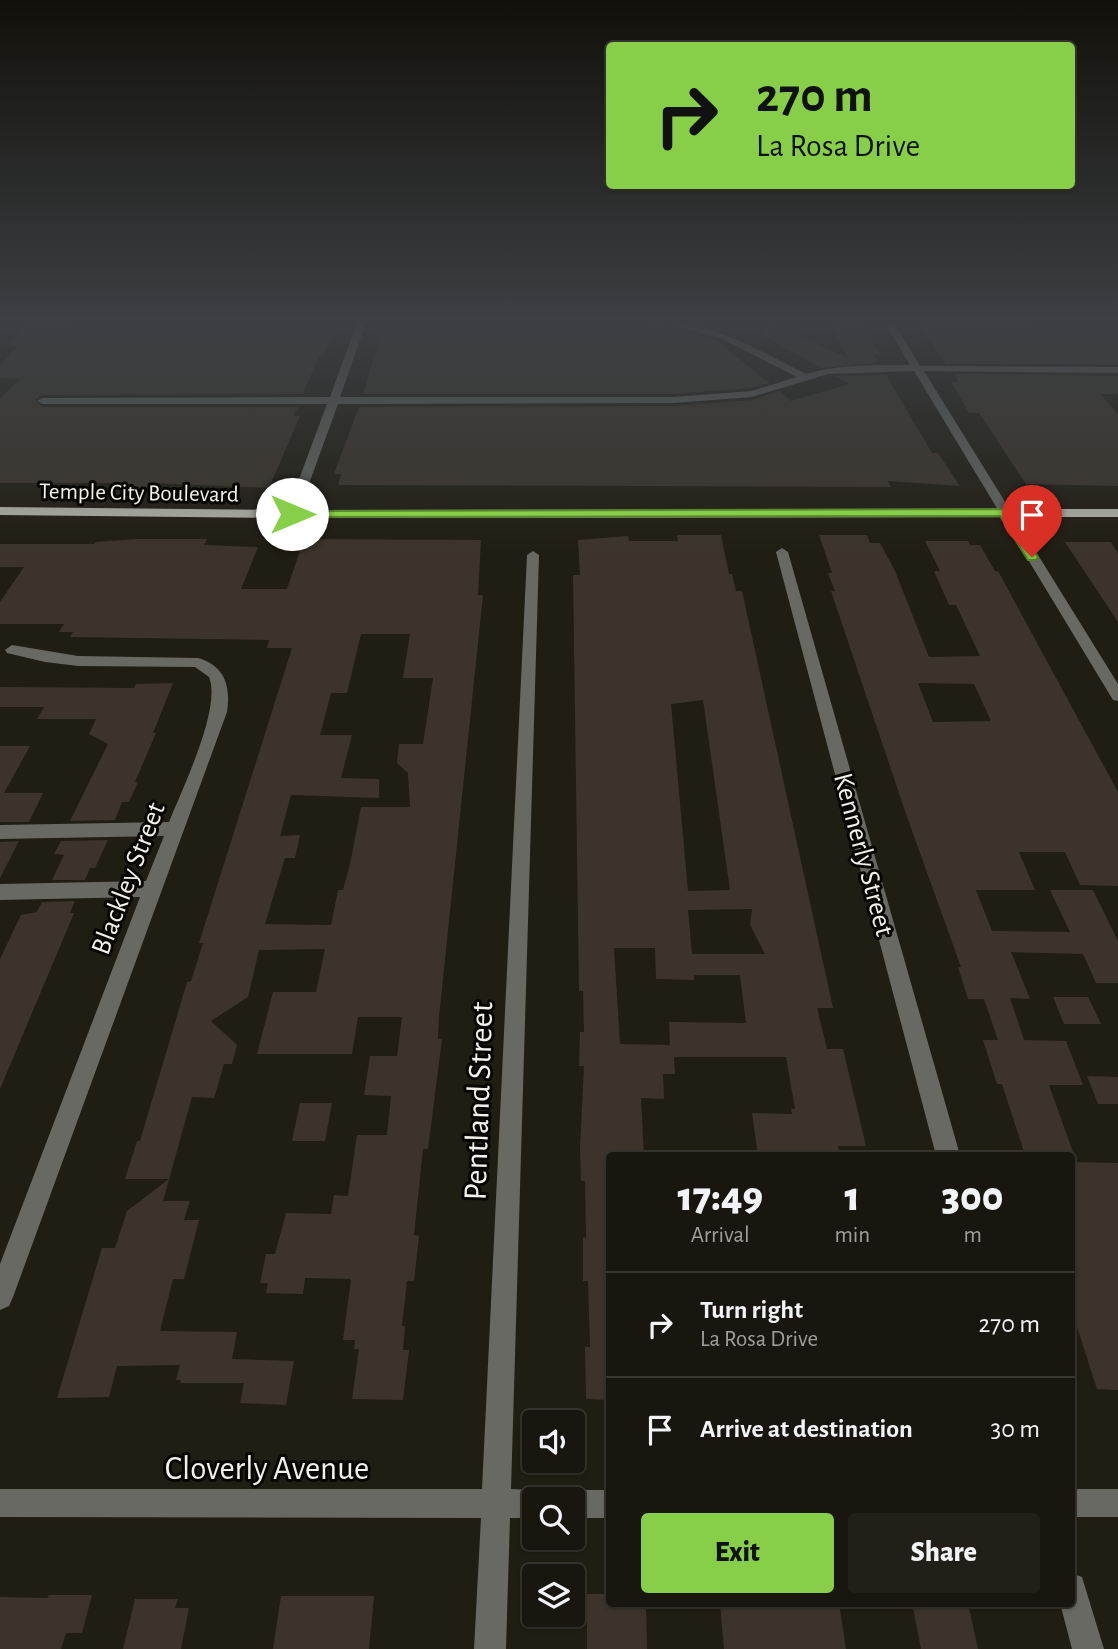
<!DOCTYPE html>
<style>
:root{--surface:#18160e;--page:#211f17;--text:#f1f3f6;--muted:#9f9f9e;--line:#36352e;--accent:#88cf49}
body{margin:0;font-family:"Alegreya Sans",sans-serif;background:var(--page);color:var(--text);height:100vh;display:flex;flex-direction:column;font-size:26px;white-space:nowrap}
*{box-sizing:border-box;margin:0}
p{font-size:23px;color:var(--muted)}
.icon{flex:none;width:38px;height:38px;fill:none;stroke:currentColor;stroke-width:2;stroke-linecap:round;stroke-linejoin:round}
.map{position:relative;flex:1;overflow:hidden}
.side{position:absolute;left:606px;top:1152px;width:469px;height:455px;display:flex;flex-direction:column;background:var(--surface);border-radius:7px;box-shadow:0 2px 5px #0004,0 0 0 2px var(--line)}
.side>*{flex:none}
.banner{position:absolute;left:606px;top:42px;width:469px;height:147px;border-radius:7px;box-shadow:0 2px 5px #0004,0 0 0 2px var(--line);background:#88cf49;color:#111;overflow:hidden}
.controls{position:absolute;left:522px;top:1410px;display:grid;gap:14px}
.controls a{display:grid;place-items:center;width:63px;height:63px;border-radius:7px;background:var(--surface);box-shadow:0 2px 5px #0004,0 0 0 2px var(--line);font-size:35px}
.pin{position:absolute;display:grid;place-items:center;width:60px;height:60px;color:#fff;margin:-72px -30px;border-radius:50% 50% 50% 0;rotate:-45deg;box-shadow:0 0 7px #0007}
.pin .icon{rotate:45deg}
.me{position:absolute;width:77px;margin:-38px;rotate:90deg;stroke-linejoin:round;filter:drop-shadow(0 0 5px #0008)}
.turn{display:flex;align-items:center;gap:24px;height:147px;padding:0 35px;font-size:32px}
.turn .icon{width:91px;height:91px;stroke-width:2.5}
.turn b{display:block;font-size:49px;line-height:60px}
.eta{display:flex;justify-content:space-evenly;align-items:center;height:119px;text-align:center}
.eta b{font-size:42px;font-weight:800;line-height:49px}
.cta{display:flex;gap:14px;margin-top:auto;padding:14px 35px}
.cta a{flex:1;height:80px;border-radius:7px;background:var(--accent);color:#111;font-size:28px;font-weight:800;line-height:80px;text-align:center}
.cta a+a{background:var(--page);color:var(--text)}
ul{padding:0;list-style:none}
li{display:flex;align-items:center;gap:21px;height:105px;padding:0 35px;border-top:2px solid var(--line)}
li div{flex:1}
li b{display:block;font-size:26px}
li em{font-style:normal}
.map>svg:first-child{display:block}
.building{fill:#3c342a;fill-rule:evenodd}
.lines{fill:none;stroke-linecap:round;stroke-linejoin:round}
.minor{fill:#686963;fill-rule:evenodd}
.major{fill:#b5b6aa;fill-rule:evenodd}
.route{fill:#88cf49;stroke:#58872f;stroke-width:2}
.labels{text-anchor:middle;stroke-width:6;stroke-linejoin:round;paint-order:stroke}
.far-street-label{font-size:23px;fill:#f3f1e9;stroke:#090704}
.street-label{font-size:28px;fill:#f3f1e9;stroke:#090704}
.near-street-label{font-size:33px;fill:#f3f1e9;stroke:#090704}
</style>
<div class="map">
<svg width="1118" height="1649" viewBox="0 0 1118 1649">
<rect width="100%" height="100%" fill="#201d12"/>
<g class="building">
<polygon points="651,323 716,340 769,383 751,388 674,394 363,394 381,334 645,335 649,334"/>
<polygon points="769,323 848,358 830,323 858,323 865,335 870,335 880,354 874,354 879,362 821,368 763,335"/>
<polygon points="979,323 1033,325 1037,330 1067,332 1118,332 1118,364 946,364 919,325"/>
<polygon points="28,324 72,324 68,327 209,327 271,333 334,333 324,356 319,356 303,394 42,395 35,400 42,407 298,407 293,416 300,416 269,488 150,483 147,488 123,488 126,483 0,483 0,398 21,379 0,378 0,365 19,345 7,346"/>
<polygon points="953,374 1118,376 1118,394 1100,394 1118,414 1118,486 1026,484 979,413 969,413 951,382 959,382"/>
<polygon points="886,375 932,453 938,453 960,486 888,481 891,487 338,485 341,474 334,474 359,407 674,406 752,400 780,391 791,401 850,384 836,376"/>
<path d="M 677,535 L 721,535 L 729,574 L 732,574 L 736,591 L 742,591 L 833,1008 L 817,1008 L 827,1049 L 843,1049 L 866,1146 L 838,1146 L 840,1155 L 758,1155 L 752,1113 L 792,1114 L 791,1109 L 795,1109 L 786,1057 L 674,1057 L 675,1074 L 663,1074 L 664,1099 L 641,1098 L 644,1155 L 609,1155 L 609,1400 L 586,1399 L 585,1347 L 590,1347 L 588,1281 L 583,1281 L 583,1237 L 586,1238 L 585,1181 L 581,1181 L 580,1148 L 584,1066 L 579,1066 L 580,1032 L 584,1032 L 583,991 L 579,991 L 573,575 L 580,575 L 578,540 L 628,536 L 629,541 L 678,541 ZM 703,700 L 730,890 L 688,891 L 671,704 ZM 752,909 L 750,925 L 765,954 L 692,954 L 688,910 ZM 614,948 L 655,948 L 656,979 L 694,980 L 694,975 L 740,975 L 746,1023 L 669,1022 L 670,1045 L 620,1044 Z"/>
<path d="M 819,535 L 867,535 L 870,543 L 880,543 L 895,571 L 929,657 L 980,656 L 956,605 L 949,605 L 934,571 L 940,571 L 925,541 L 968,541 L 970,545 L 980,545 L 995,571 L 998,571 L 1118,792 L 1118,886 L 1080,885 L 1065,852 L 1019,852 L 1035,890 L 976,890 L 992,931 L 1070,932 L 1050,890 L 1093,890 L 1118,941 L 1118,983 L 1096,983 L 1083,954 L 1011,952 L 1030,999 L 1010,998 L 1024,1040 L 1066,1041 L 1083,1085 L 1049,1085 L 1074,1155 L 1025,1155 L 1002,1084 L 997,1084 L 983,1040 L 998,1040 L 984,999 L 968,999 L 958,967 L 961,967 L 906,814 L 831,591 L 835,591 L 828,573 L 832,573 ZM 918,683 L 974,684 L 991,721 L 933,722 Z"/>
<path d="M 136,539 L 207,539 L 204,545 L 258,547 L 241,589 L 287,589 L 304,539 L 481,540 L 478,595 L 483,595 L 439,1017 L 438,1039 L 442,1039 L 428,1149 L 423,1149 L 414,1235 L 419,1236 L 414,1281 L 407,1281 L 402,1326 L 405,1326 L 403,1350 L 409,1350 L 403,1400 L 352,1399 L 359,1349 L 354,1349 L 355,1340 L 343,1340 L 351,1279 L 305,1278 L 303,1294 L 266,1293 L 268,1283 L 260,1283 L 266,1254 L 275,1254 L 286,1213 L 331,1214 L 334,1195 L 348,1196 L 357,1135 L 387,1135 L 391,1096 L 364,1095 L 370,1056 L 397,1056 L 402,1017 L 358,1017 L 352,1054 L 257,1054 L 273,992 L 316,992 L 325,949 L 259,950 L 248,997 L 211,1021 L 237,1045 L 232,1064 L 224,1064 L 214,1098 L 192,1097 L 163,1201 L 190,1201 L 184,1220 L 199,1220 L 184,1279 L 173,1279 L 160,1331 L 237,1332 L 232,1359 L 294,1361 L 286,1405 L 240,1403 L 244,1383 L 180,1383 L 181,1380 L 176,1380 L 180,1365 L 117,1366 L 109,1397 L 57,1398 L 102,1248 L 115,1248 L 127,1211 L 169,1179 L 125,1179 L 137,1141 L 140,1141 L 187,982 L 191,981 L 203,943 L 199,943 L 292,648 L 267,648 L 269,640 L 70,637 L 73,632 L 59,632 L 64,624 L 0,624 L 0,602 L 24,567 L 0,567 L 0,544 L 94,544 L 96,542 ZM 361,634 L 410,634 L 403,678 L 433,678 L 423,744 L 399,744 L 397,763 L 408,773 L 410,807 L 361,807 L 350,864 L 343,890 L 338,890 L 331,925 L 265,924 L 285,858 L 295,858 L 300,835 L 280,836 L 291,795 L 379,798 L 379,779 L 341,778 L 352,735 L 320,735 L 331,693 L 347,693 Z"/>
<polygon points="1065,542 1111,542 1118,553 1118,622"/>
<polygon points="173,683 153,733 156,733 135,782 138,782 129,802 122,802 115,820 70,821 108,744 89,734 96,719 37,719 44,707 0,707 0,687 134,688 136,684"/>
<polygon points="0,746 30,746 4,793 43,793 29,822 0,822"/>
<polygon points="108,840 95,868 90,868 85,880 52,880 64,855 54,854 61,841"/>
<polygon points="19,841 0,878 0,842"/>
<polygon points="75,901 70,913 74,913 0,1089 0,959 21,915 37,912 42,902"/>
<polygon points="1053,997 1088,997 1101,1024 1064,1024"/>
<polygon points="1087,1076 1118,1077 1118,1104 1098,1104"/>
<polygon points="300,1103 332,1103 325,1141 292,1141"/>
<polygon points="1071,1162 1118,1163 1118,1390 1097,1389 1071,1308"/>
<polygon points="587,1594 609,1594 609,1603 646,1603 647,1649 587,1649"/>
<polygon points="49,1595 92,1595 82,1633 66,1633 61,1649 0,1649 0,1597 47,1598"/>
<polygon points="281,1596 374,1596 369,1649 273,1649"/>
<polygon points="135,1599 178,1599 175,1608 189,1608 181,1649 123,1649"/>
<polygon points="720,1603 839,1603 846,1649 724,1649"/>
<polygon points="912,1603 968,1603 978,1649 921,1649"/>
</g>
<g class="lines">
<g class="minor">
<path d="M 357,323 L 366,323 L 340,397 L 674,397 L 751,391 L 797,377 L 720,338 L 663,323 C 716,323 760,351 806,374 C 840,364 875,365 910,365 L 885,323 L 894,323 L 920,366 L 1118,367 L 1118,373 L 924,371 L 1118,684 L 1118,701 L 1113,700 L 914,371 L 828,374 L 752,397 L 674,403 L 338,404 L 298,514 L 292,518 L 286,514 L 327,404 L 42,404 L 37,401 L 42,398 L 330,397 Z"/>
<polygon points="782,548 788,552 960,1155 936,1155 776,552"/>
<polygon points="533,551 539,555 511,1489 534,1490 544,1494 547,1500 534,1500 534,1518 510,1518 506,1649 474,1649 481,1518 0,1517 0,1489 482,1489 527,555"/>
<path d="M 12,645 L 78,656 L 198,658 C 225,666 231,686 227,712 L 13,1297 L 9,1306 L 0,1310 L 0,1264 L 140,897 L 0,900 L 0,884 L 146,881 L 164,836 L 0,839 L 0,825 L 169,822 C 182,789 222,708 209,677 L 195,667 L 78,666 L 45,662 L 7,653 L 5,650 Z"/>
<rect x="1071" y="1489" width="47" height="28"/>
<polygon points="572,1490 609,1490 609,1518 572,1518 572,1500 559,1500 562,1494"/>
<polygon points="1071,1573 1082,1577 1104,1649 1072,1649 1060,1603 1071,1603"/>
</g>
<polygon class="major" points="0,507 292,510 1118,509 1118,517 292,518 0,515"/>
</g>
<linearGradient id="sky" x2="0" y2="1"><stop stop-color="#12100a"/><stop offset="0.58" stop-color="#3c4044"/><stop offset="1" stop-color="#3c4044" stop-opacity="0"/></linearGradient>
<rect width="1118" height="554" fill="url(#sky)"/>
<polygon class="route" points="1004,509 1009,512 1038,557 1036,560 1028,560 1000,516 292,517 286,514 292,511"/>
<g class="labels">
<g class="far-street-label">
<text transform="translate(139 492) rotate(1)" y="8">Temple City Boulevard</text>
</g>
<g class="street-label">
<text transform="translate(865 854) rotate(75)" y="10">Kennerly Street</text>
<text transform="translate(127 878) rotate(-69)" y="10">Blackley Street</text>
</g>
<g class="near-street-label">
<text transform="translate(477 1101) rotate(-88)" y="12">Pentland Street</text>
<text x="267" y="1479">Cloverly Avenue</text>
</g>
</g>
</svg>
<div class="controls">
<a><svg class="icon" aria-label="sound" viewBox="0 0 24 24"><path d="M4 9h4l5-4v14l-5-4H4zM17 9q2 3 0 6"/></svg></a>
<a><svg class="icon" aria-label="search" viewBox="0 0 24 24"><circle cx="10" cy="10" r="6"/><path d="M15 15l6 6"/></svg></a>
<a><svg class="icon" aria-label="layers" viewBox="0 0 24 24"><path d="M12 4l9 5-9 5-9-5zM3 14l9 5 9-5"/></svg></a>
</div>
<div class="pin" style="left:1032px;top:557px;background:#d93025"><svg class="icon" aria-label="arrive" viewBox="0 0 24 24"><path d="M6 21V4h12l-3 4 3 4H6"/></svg></div>
<svg class="me" style="left:292px;top:514px" viewBox="-20 -20 40 40"><circle r="19" fill="#fff"/><path d="M0-13L10 11 0 6-10 11z" fill="#88cf49"/></svg>
<div class="banner">
<div class="turn"><svg class="icon" aria-label="right" viewBox="0 0 24 24"><path d="M7 20v-9h11M14 6l5 5-5 5"/></svg><div><b>270 m</b>La Rosa Drive</div></div>
</div>
<section class="side">
<div class="eta">
<div><b>17:49</b><p>Arrival</p></div>
<div><b>1</b><p>min</p></div>
<div><b>300</b><p>m</p></div>
</div>
<ul>
<li><svg class="icon" aria-label="right" viewBox="0 0 24 24"><path d="M7 20v-9h11M14 6l5 5-5 5"/></svg><div><b>Turn right</b><p>La Rosa Drive</p></div><em>270 m</em></li>
<li><svg class="icon" aria-label="arrive" viewBox="0 0 24 24"><path d="M6 21V4h12l-3 4 3 4H6"/></svg><div><b>Arrive at destination</b></div><em>30 m</em></li>
</ul>
<div class="cta"><a>Exit</a><a>Share</a></div>
</section>
</div>
